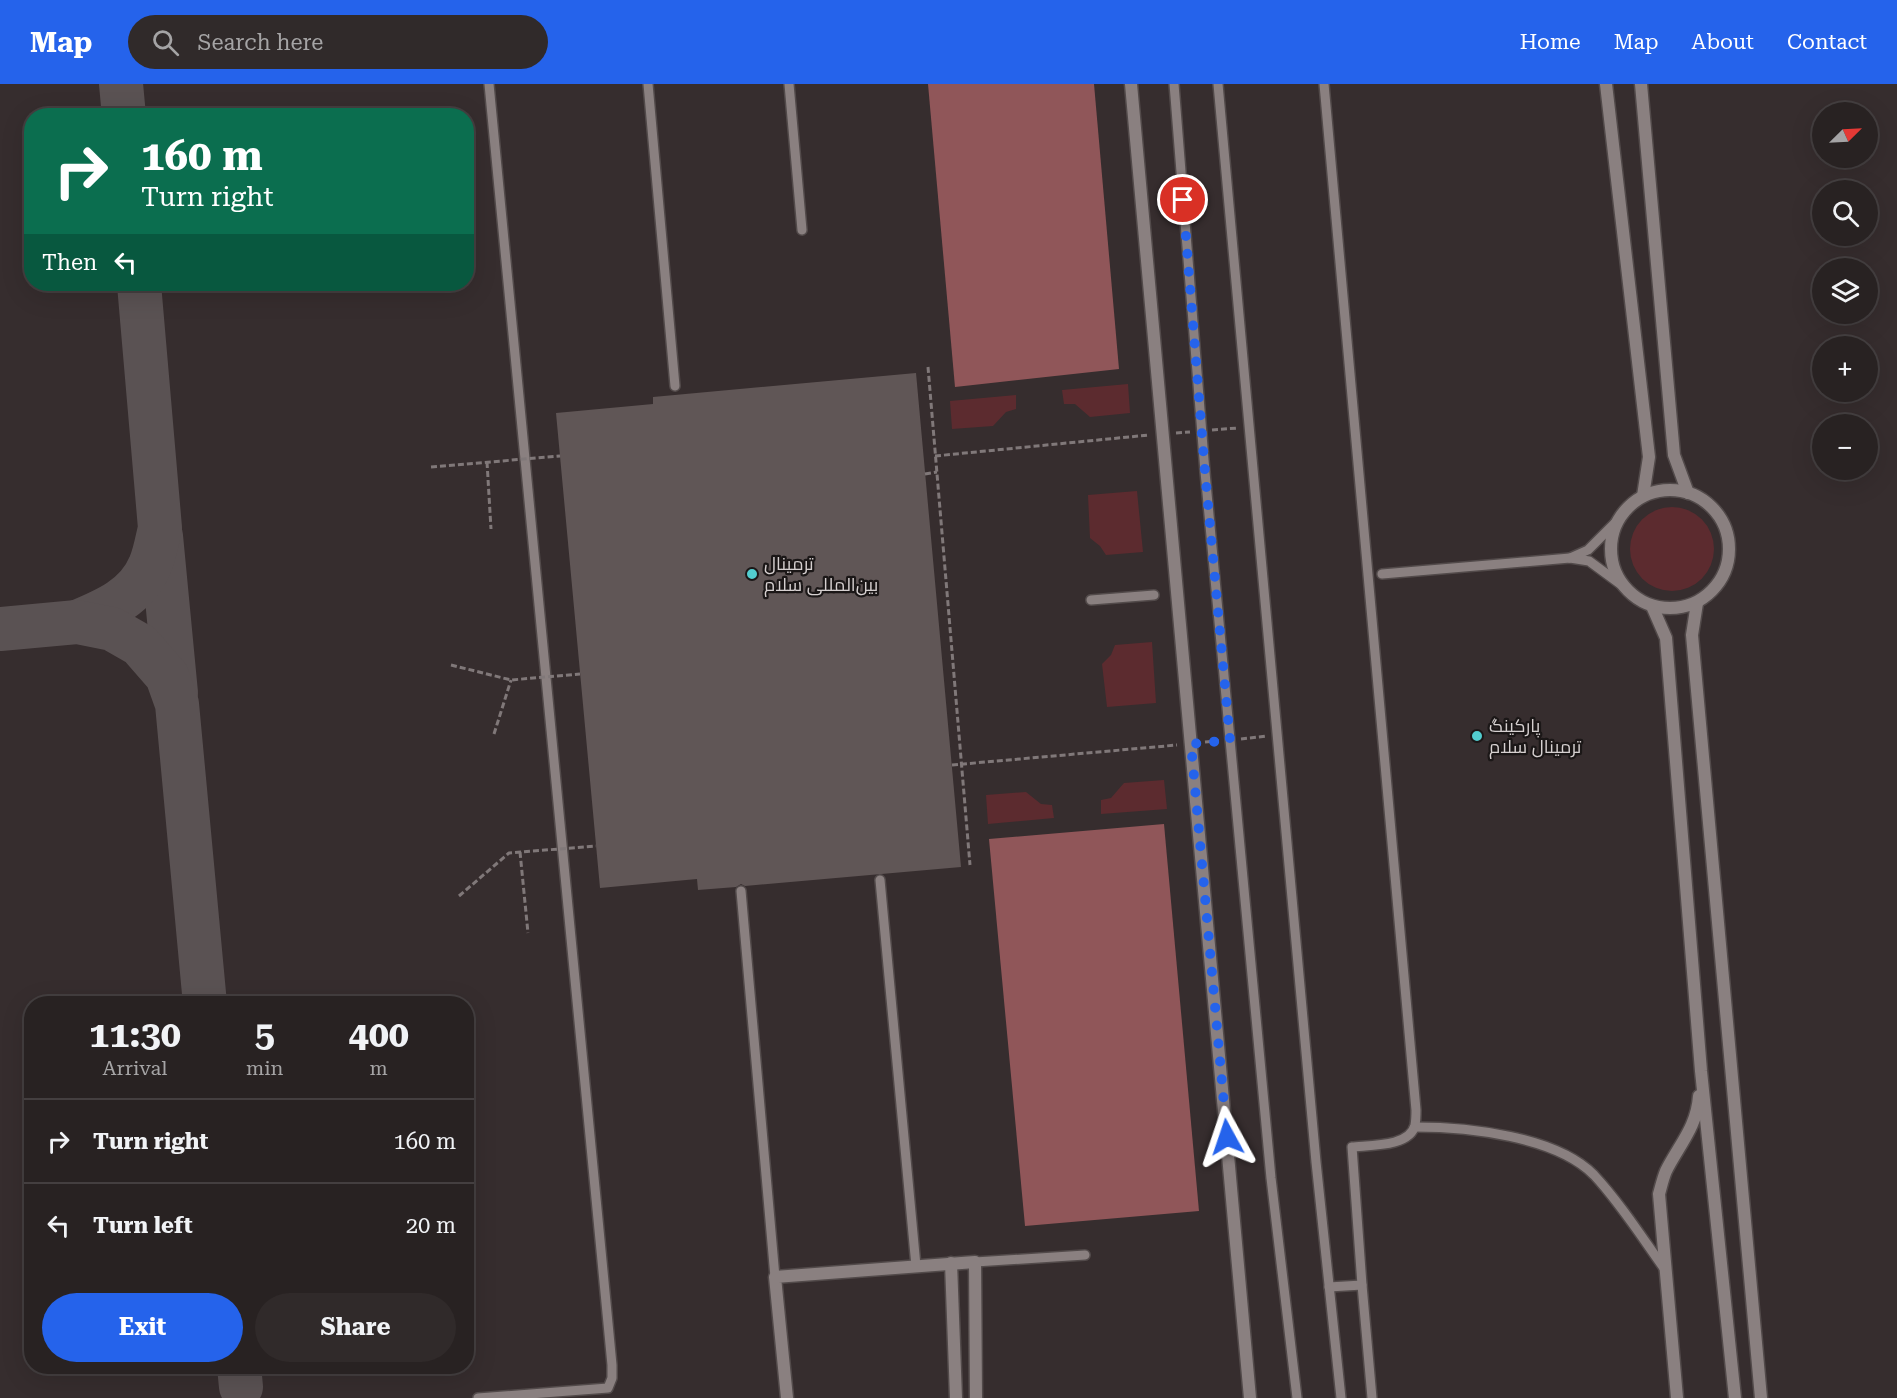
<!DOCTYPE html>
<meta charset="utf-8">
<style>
:root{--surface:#282222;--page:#302a2a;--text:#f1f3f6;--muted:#a5a4a5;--line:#443f40;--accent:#2563eb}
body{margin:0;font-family:"Roboto Serif",Cairo,serif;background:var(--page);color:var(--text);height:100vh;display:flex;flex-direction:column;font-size:22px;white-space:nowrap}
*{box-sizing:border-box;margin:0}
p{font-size:20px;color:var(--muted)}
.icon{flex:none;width:33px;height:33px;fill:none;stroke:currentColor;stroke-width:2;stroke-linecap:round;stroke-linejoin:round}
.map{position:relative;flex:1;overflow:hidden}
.side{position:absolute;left:24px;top:912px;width:450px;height:378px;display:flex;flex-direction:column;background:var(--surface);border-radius:24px;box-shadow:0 6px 24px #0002,0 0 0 2px var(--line)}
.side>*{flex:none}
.hud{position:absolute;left:24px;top:24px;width:450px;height:183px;border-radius:24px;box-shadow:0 6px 24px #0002,0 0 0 2px var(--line);background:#0b6e4f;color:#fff;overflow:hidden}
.needle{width:39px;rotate:66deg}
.fabs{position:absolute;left:1812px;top:18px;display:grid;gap:12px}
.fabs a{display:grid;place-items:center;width:66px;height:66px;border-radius:50%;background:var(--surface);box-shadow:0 6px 24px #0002,0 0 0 2px var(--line);font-size:30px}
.pin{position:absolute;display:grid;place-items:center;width:51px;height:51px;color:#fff;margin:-26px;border:3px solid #fff;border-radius:50%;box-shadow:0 2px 6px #0007}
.me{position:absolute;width:66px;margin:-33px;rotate:355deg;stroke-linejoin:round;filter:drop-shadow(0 0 4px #0008)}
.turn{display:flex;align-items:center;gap:21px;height:126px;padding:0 18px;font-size:27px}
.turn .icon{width:78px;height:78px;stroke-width:2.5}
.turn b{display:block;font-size:42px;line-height:51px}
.then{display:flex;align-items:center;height:57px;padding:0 18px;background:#0003;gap:12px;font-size:22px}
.eta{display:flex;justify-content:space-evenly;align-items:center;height:102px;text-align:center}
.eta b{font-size:36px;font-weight:700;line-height:42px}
.primary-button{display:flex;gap:12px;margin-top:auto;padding:12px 18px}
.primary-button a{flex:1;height:69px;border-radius:36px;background:var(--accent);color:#fff;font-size:24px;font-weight:700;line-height:69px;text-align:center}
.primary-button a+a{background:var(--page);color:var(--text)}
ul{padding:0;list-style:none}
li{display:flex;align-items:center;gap:18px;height:84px;padding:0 18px;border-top:2px solid var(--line)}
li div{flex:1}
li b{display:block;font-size:22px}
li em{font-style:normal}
header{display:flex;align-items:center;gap:36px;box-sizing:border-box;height:84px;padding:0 30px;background:var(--accent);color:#fff}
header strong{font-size:28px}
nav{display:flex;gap:33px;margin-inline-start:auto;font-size:21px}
.search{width:420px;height:54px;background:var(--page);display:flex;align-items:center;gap:15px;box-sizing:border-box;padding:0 21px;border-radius:33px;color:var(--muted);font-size:22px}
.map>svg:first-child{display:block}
.green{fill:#5c2b2f}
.forest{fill:#905659}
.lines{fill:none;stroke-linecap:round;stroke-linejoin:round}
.taxiway{stroke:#5a5253;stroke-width:44}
.building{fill:#605656}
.service-casing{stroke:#524a4a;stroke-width:12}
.minor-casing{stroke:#524a4a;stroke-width:15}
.tertiary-casing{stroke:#524a4a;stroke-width:15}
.path{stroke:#807879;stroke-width:3;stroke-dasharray:6 3;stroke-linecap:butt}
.service{stroke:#8a8080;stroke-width:9}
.minor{stroke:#8a8080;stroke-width:12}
.tertiary{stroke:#8a8080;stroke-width:12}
.path-bridge{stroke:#807879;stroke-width:3;stroke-dasharray:6 3;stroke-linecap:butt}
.route{stroke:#2563eb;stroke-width:10;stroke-dasharray:0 18}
.poi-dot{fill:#52cdcf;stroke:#1b1717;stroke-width:2}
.labels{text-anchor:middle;stroke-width:4.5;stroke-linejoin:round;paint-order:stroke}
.poi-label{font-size:18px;fill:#d6d0d0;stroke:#1b1717;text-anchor:start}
</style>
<header>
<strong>Map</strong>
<div class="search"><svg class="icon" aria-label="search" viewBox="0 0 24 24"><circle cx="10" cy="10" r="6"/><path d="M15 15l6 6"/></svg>Search here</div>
<nav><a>Home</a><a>Map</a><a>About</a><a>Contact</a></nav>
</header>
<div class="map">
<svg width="1897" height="1314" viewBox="0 0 1897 1314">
<rect width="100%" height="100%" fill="#362d2e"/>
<g class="green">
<polygon points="1128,300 1130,329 1090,333 1075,320 1064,320 1062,306"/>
<polygon points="1016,311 1016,325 1006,328 993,342 952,345 950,317"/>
<polygon points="1137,407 1143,468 1106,471 1100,462 1090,454 1088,411"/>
<circle cx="1672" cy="465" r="42"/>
<polygon points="1152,558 1156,619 1107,623 1102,580 1111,571 1115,561"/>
<polygon points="1164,696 1167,725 1101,730 1101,716 1111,714 1124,699"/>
<polygon points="1026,708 1041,720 1052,721 1054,734 988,740 986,711"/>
</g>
<g class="forest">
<polygon points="928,0 1094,0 1119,285 955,303"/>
<polygon points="1164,740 1199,1127 1025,1142 989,755"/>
</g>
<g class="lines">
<g class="taxiway">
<polyline points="121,0 124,32"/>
<polyline points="161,452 176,609"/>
<path d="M 77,538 C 106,526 137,513 150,481 C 155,470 157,456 160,444 L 139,200"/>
<polyline points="0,545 77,538 112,545 140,561 167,592 177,620 205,920"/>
<polyline points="239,1282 241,1303"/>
</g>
</g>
<polygon class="building" points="916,289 961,783 745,802 741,800 736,803 698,806 697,795 600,804 556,329 653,320 653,313"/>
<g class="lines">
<g class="service-casing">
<g id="service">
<polyline points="648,0 675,302"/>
<polyline points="789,0 802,146"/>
<polyline points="1174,0 1205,388 1271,1094 1297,1314"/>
<polyline points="1218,0 1316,1078 1341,1314"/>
<path d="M 1324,0 L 1416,1026 C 1416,1031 1416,1036 1415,1041 C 1410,1063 1370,1061 1352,1063 L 1362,1201 L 1372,1314"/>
<polyline points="1570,474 1588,466 1618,436"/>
<polyline points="1382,490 1570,474 1589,477 1623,502"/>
<polyline points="1091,516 1154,511"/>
<polyline points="880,796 916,1182"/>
<polyline points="741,807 775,1193"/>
<path d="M 1415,1043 C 1467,1043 1556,1052 1594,1091 C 1621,1120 1643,1155 1666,1187"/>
<polyline points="975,1178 1085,1171"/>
<polyline points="1329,1203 1362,1201"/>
<polyline points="478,1314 608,1304 612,1294 612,1281 489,0"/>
</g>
</g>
<g class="minor-casing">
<g id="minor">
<polyline points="1606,0 1649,373 1643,412"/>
<polyline points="1641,0 1674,371 1688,409"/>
<circle cx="1670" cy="465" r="59"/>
<polyline points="1697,519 1692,551 1761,1314"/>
<polyline points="1652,522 1666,554 1701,987 1735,1314"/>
<polyline points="951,1179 956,1314"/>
<polyline points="787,1314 775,1193 975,1178 976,1314"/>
<path d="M 1677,1314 L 1659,1110 C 1661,1103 1663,1094 1666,1087 C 1679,1061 1697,1043 1699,1012"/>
</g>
</g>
<g class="tertiary-casing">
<polyline id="tertiary" points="1131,0 1250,1314"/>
</g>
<g class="path">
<polyline points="928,283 970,781"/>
<polyline points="1212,346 1238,344"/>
<polyline points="1176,349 1190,348"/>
<polyline points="935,372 1149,351"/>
<polyline points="487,378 491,445"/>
<polyline points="925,390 937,388"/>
<polyline points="494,650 511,596"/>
<polyline points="1241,655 1267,652"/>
<polyline points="1205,658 1219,657"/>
<polyline points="952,681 1177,661"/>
<polyline points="520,768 528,849"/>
</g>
<use href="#service" class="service"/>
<use href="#minor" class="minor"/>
<use href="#tertiary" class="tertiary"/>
<g class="path-bridge">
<polyline points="431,383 560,372"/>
<polyline points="451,581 511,596 580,590"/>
<polyline points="459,812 509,769 596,762"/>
</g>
</g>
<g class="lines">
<polyline class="route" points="1183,116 1205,388 1230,656 1191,660 1227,1053"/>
</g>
<g class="poi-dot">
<circle cx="752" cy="490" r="6"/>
<circle cx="1477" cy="652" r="6"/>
</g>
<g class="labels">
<g class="poi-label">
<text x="764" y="486">ترمینال<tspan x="764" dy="21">بین‌المللی سلام</tspan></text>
<text x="1489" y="648">پارکینگ<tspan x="1489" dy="21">ترمینال سلام</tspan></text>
</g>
</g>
</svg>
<div class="fabs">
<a><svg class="needle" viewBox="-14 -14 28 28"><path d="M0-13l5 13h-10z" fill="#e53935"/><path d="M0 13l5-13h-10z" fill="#a5a4a5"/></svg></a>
<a><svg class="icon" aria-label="search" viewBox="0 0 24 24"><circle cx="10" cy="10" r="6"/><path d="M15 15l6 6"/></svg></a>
<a><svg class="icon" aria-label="layers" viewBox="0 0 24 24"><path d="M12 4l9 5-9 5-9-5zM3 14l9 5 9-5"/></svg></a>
<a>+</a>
<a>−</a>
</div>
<div class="pin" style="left:1183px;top:116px;background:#d93025"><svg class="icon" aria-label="arrive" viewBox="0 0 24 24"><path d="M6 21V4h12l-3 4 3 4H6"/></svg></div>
<svg class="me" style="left:1227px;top:1053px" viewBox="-20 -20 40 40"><path d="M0-17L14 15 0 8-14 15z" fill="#2563eb" stroke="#fff" stroke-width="4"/></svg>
<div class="hud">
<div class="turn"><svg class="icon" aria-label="right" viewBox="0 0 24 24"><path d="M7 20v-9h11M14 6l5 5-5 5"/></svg><div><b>160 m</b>Turn right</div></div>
<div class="then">Then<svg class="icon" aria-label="left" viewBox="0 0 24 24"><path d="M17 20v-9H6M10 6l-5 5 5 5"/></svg></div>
</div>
<section class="side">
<div class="eta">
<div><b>11:30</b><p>Arrival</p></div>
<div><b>5</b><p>min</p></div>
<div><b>400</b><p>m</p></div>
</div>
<ul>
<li><svg class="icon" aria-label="right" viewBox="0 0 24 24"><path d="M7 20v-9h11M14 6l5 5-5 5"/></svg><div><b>Turn right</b></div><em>160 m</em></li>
<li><svg class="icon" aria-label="left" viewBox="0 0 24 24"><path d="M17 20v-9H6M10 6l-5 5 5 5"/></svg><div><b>Turn left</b></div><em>20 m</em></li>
</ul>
<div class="primary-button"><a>Exit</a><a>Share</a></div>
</section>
</div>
